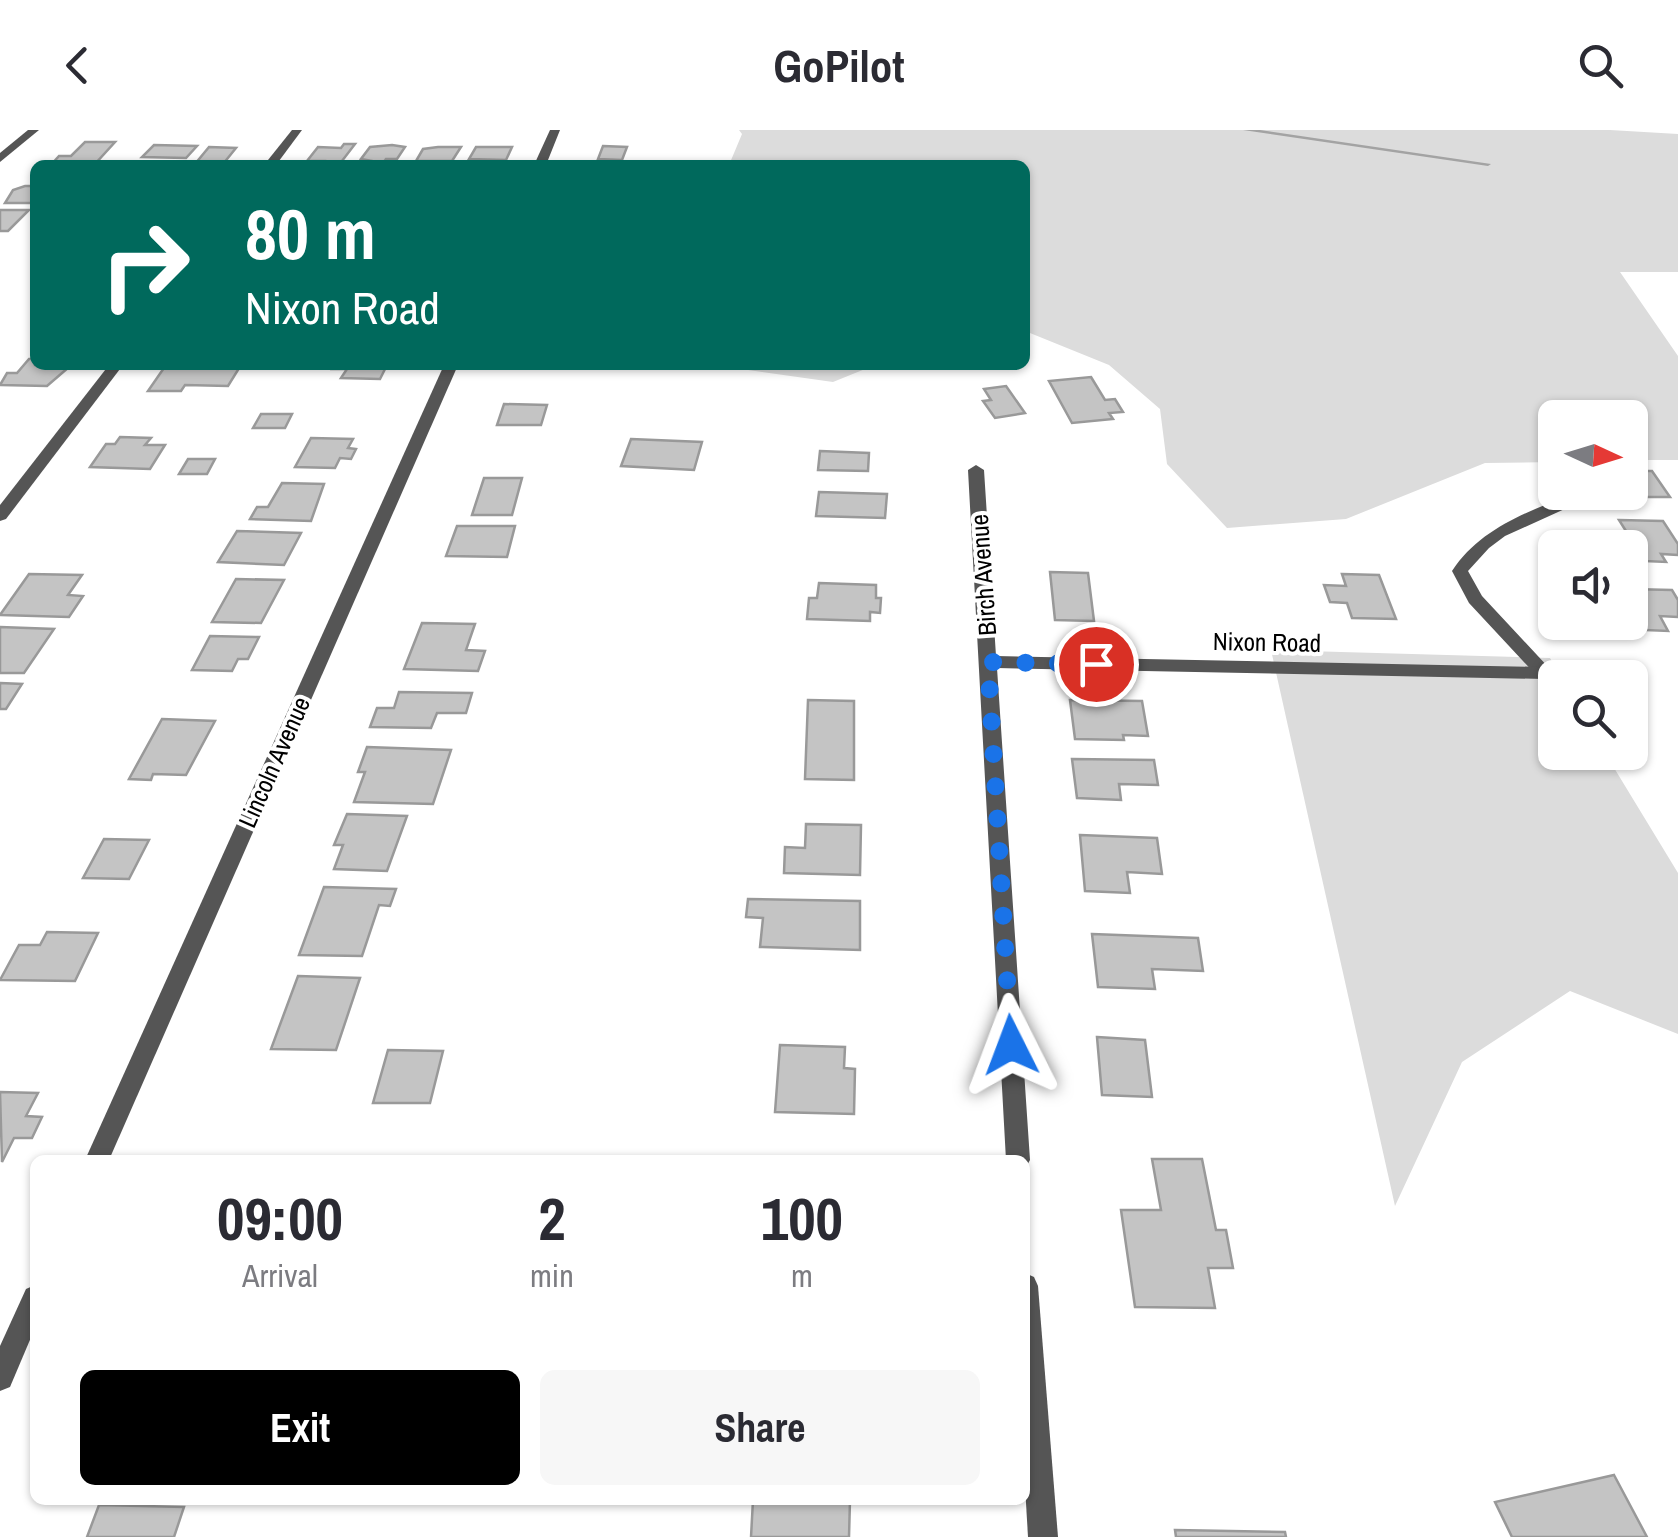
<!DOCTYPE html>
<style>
:root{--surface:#fff;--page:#f7f7f7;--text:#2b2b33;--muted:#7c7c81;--accent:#000}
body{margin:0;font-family:"Archivo Narrow",sans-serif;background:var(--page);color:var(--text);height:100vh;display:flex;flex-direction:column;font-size:38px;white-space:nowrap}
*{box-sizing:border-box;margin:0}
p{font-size:32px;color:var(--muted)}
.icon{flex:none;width:55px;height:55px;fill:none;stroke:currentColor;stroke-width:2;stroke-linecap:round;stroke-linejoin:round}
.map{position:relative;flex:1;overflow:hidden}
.side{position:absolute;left:30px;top:1025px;width:1000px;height:350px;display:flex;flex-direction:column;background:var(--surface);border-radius:15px;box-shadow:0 2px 8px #0004}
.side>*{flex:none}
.guide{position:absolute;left:30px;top:30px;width:1000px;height:210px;border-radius:15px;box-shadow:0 2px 8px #0004;background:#00695c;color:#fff;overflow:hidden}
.needle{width:65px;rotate:94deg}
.controls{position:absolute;left:1538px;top:270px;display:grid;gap:20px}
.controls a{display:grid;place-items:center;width:110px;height:110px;border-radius:15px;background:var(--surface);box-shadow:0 2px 8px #0004;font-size:50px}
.pin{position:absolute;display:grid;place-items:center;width:85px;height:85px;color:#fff;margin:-42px;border:5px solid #fff;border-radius:50%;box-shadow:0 2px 10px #0007}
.me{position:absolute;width:110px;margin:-55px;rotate:357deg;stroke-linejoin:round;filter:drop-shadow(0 0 8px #0008)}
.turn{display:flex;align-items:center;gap:35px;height:210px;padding:0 50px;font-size:45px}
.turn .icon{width:130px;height:130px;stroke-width:2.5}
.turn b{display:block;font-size:70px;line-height:85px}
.eta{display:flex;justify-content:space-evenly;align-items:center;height:170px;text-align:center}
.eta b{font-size:60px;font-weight:800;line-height:70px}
.button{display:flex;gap:20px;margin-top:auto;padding:20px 50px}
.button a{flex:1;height:115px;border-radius:15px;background:var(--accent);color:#fff;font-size:40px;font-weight:800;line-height:115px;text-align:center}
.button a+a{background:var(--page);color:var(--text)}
header{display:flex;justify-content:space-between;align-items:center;height:130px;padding:0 50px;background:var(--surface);font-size:45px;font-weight:800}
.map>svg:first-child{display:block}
.green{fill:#dcdcdc}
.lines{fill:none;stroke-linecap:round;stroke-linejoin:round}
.stream{fill:#a3a3a3;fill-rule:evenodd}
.building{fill:#c4c4c4;stroke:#999;stroke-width:2.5}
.lane{fill:#555;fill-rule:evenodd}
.street{fill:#555;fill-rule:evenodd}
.route{stroke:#1a73e8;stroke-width:18;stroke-dasharray:0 32.4}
.labels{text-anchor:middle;stroke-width:8;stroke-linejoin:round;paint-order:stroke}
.street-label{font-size:25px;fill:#000;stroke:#fff}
</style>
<header><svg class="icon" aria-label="back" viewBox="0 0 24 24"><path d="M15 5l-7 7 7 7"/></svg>GoPilot<svg class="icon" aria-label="search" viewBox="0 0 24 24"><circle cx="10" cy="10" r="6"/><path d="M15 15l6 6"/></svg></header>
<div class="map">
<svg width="1678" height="1407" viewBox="0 0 1678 1407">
<rect width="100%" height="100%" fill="#fff"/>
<g class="green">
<polygon points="739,0 1610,0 1678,4 1678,142 1620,142 1678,226 1678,330 1630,330 1630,288 1555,288 1555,332 1485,333 1346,389 1227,398 1167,334 1160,279 1109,235 1025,201 1025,35 729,35 742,4"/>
<polygon points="713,235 875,235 833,252"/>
<polygon points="1271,520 1550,528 1561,547 1555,548 1555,622 1605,623 1678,743 1678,904 1570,861 1462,932 1395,1076"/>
</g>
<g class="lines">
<polygon class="stream" points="1243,0 1260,0 1491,34 1488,36"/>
</g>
<g class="building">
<polygon points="85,12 115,12 94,35 51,35 59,26 71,26"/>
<polygon points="344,14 355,14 342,31 325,35 321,35 324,31 307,31 318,17 341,18"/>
<polygon points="154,15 197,16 186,28 142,27"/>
<polygon points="392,15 405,17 397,29 386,29 383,33 361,29 370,17"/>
<polygon points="603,16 627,17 622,30 598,29"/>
<polygon points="209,17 236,18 223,34 195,34"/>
<polygon points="438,17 461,17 452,31 416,31 423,19"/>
<polygon points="476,17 512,17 506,30 469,29"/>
<polygon points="25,56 35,56 35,73 5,73 13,60"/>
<polygon points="0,80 29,80 8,101 0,101"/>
<polygon points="29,229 35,229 35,235 69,237 47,256 0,255 7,243 17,243"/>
<polygon points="166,235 241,235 228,256 185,255 181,261 148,261"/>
<polygon points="334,235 387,235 380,249 341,248 347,239 332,239"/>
<polygon points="1091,247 1105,270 1115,269 1123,282 1109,283 1113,289 1072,293 1049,251"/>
<polygon points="1006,256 1025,283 995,288 983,271 991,270 984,259"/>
<polygon points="504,274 547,275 541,295 497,295"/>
<polygon points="261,284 292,284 285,298 253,298"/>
<polygon points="120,307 151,308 145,315 165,315 150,339 90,337 106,314 115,314"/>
<polygon points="311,308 353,309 348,318 356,319 351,329 340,328 335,338 295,337"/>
<polygon points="631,309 702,312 694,340 621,336"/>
<polygon points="820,321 869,323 868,341 818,340"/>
<polygon points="188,329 215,329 207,344 179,344"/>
<polygon points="1630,341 1652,341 1670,367 1625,367 1622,362 1630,362"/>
<polygon points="484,348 522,348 512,385 472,385"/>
<polygon points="282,353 324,354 311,391 250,389 257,377 268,377"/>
<polygon points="819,362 887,364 885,388 816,386"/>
<polygon points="1619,390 1663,391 1678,414 1678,425 1661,424 1666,432 1645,431"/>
<polygon points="457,396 515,396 507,427 446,426"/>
<polygon points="237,401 301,403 284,435 218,432"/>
<polygon points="1050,442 1088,443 1094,491 1055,490"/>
<polygon points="29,444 82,445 68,465 83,466 69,487 0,485"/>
<polygon points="1342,444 1379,445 1396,489 1352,488 1347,473 1330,472 1324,455 1346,456"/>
<polygon points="236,449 284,450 261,493 212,492"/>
<polygon points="819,453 876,455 876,468 881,468 880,483 870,482 870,491 807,489 809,468 817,468"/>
<polygon points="1630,459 1672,460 1678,470 1678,487 1660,486 1668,501 1621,499 1618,492 1630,492"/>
<polygon points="422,493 475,494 466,520 485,521 478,541 404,539"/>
<polygon points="0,497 54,499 24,543 0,543"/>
<polygon points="210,506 259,507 248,529 238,529 232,541 192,540"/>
<polygon points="0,553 22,554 6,579 0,579"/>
<polygon points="399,562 472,563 466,583 437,583 431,598 370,597 377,578 394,578"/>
<polygon points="808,570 854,571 854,650 805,649"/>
<polygon points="1070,570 1142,571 1148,606 1123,605 1124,610 1075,609"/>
<polygon points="162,589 215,591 186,645 153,644 151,650 129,649"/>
<polygon points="367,617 451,620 433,674 354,672 365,642 358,642"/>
<polygon points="1072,629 1154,630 1158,655 1119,654 1121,670 1077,668"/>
<polygon points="347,684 407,686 387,741 334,739 343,715 334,715"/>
<polygon points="806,694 861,695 860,745 784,743 785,717 805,718"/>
<polygon points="1080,705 1157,708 1162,744 1127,742 1130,763 1085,761"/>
<polygon points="104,709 149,710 129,749 83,748"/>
<polygon points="324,757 396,759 390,776 379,775 362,826 299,825"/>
<polygon points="748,769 860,771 860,820 760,817 763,788 746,787"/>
<polygon points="47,802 98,803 75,851 0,850 19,815 40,815"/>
<polygon points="1092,804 1198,808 1203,841 1152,839 1155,859 1098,857"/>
<polygon points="298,846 360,848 336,920 271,919"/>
<polygon points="1097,907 1145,910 1152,967 1102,965"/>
<polygon points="780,915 845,917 844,938 855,939 854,984 775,982"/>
<polygon points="388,920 443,921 430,973 373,973"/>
<polygon points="0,962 38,963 26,986 42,987 32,1008 14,1008 2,1032"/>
<polygon points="1152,1029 1202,1029 1216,1100 1226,1100 1233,1138 1208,1138 1215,1178 1135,1177 1121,1080 1161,1080"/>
<polygon points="1614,1345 1647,1407 1512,1407 1495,1372"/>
<polygon points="753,1370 850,1370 849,1407 751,1407"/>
<polygon points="99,1375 184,1377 174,1407 87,1407"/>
<polygon points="1175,1400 1285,1402 1286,1407 1176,1407"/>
</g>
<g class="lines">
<path class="lane" d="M 1579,362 L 1600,363 L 1505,406 L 1489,418 L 1468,441 L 1482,466 L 1550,539 L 1553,543 L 1544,549 L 1538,547 L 1469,473 L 1452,441 C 1481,397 1531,380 1579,362 Z"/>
<g class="street">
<polygon points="28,0 39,0 0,32 0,23"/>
<polygon points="292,0 302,0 276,35 264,35"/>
<polygon points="550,0 560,0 546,35 534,35"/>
<polygon points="109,235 123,235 6,389 0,391 0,375"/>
<polygon points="444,235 458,235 109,1030 85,1030"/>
<polygon points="976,335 984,340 996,526 1544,537 1553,543 1544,549 997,538 1030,1030 1025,1039 1025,1030 1006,1030 968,340"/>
<polygon points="1025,1143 1034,1147 1038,1156 1058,1407 1028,1407 1025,1356"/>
<polygon points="35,1155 35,1198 10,1257 0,1261 0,1216 26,1159"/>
</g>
</g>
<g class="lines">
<polyline class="route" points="1011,915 988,532 1096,534"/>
</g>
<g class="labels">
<g class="street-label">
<text transform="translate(983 445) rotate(-94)" y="9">Birch Avenue</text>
<text transform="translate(1267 512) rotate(1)" y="9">Nixon Road</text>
<text transform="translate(274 632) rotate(-66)" y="9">Lincoln Avenue</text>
</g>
</g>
</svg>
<div class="controls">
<a><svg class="needle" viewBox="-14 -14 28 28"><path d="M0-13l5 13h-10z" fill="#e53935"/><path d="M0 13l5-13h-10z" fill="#7c7c81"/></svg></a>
<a><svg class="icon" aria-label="sound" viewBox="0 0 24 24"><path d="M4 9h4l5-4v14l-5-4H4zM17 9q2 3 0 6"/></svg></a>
<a><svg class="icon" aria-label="search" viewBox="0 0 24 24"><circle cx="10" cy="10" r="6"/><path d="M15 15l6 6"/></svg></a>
</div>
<div class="pin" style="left:1096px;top:534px;background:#d93025"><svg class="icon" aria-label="arrive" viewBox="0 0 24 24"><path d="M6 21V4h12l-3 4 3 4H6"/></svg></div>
<svg class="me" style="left:1011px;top:915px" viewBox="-20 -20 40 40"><path d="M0-17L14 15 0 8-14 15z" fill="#1a73e8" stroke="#fff" stroke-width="4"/></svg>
<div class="guide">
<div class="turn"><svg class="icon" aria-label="right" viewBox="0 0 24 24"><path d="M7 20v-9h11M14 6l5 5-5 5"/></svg><div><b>80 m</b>Nixon Road</div></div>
</div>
<section class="side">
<div class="eta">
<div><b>09:00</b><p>Arrival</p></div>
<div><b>2</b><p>min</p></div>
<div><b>100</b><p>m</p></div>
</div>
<div class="button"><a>Exit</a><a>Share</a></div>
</section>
</div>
